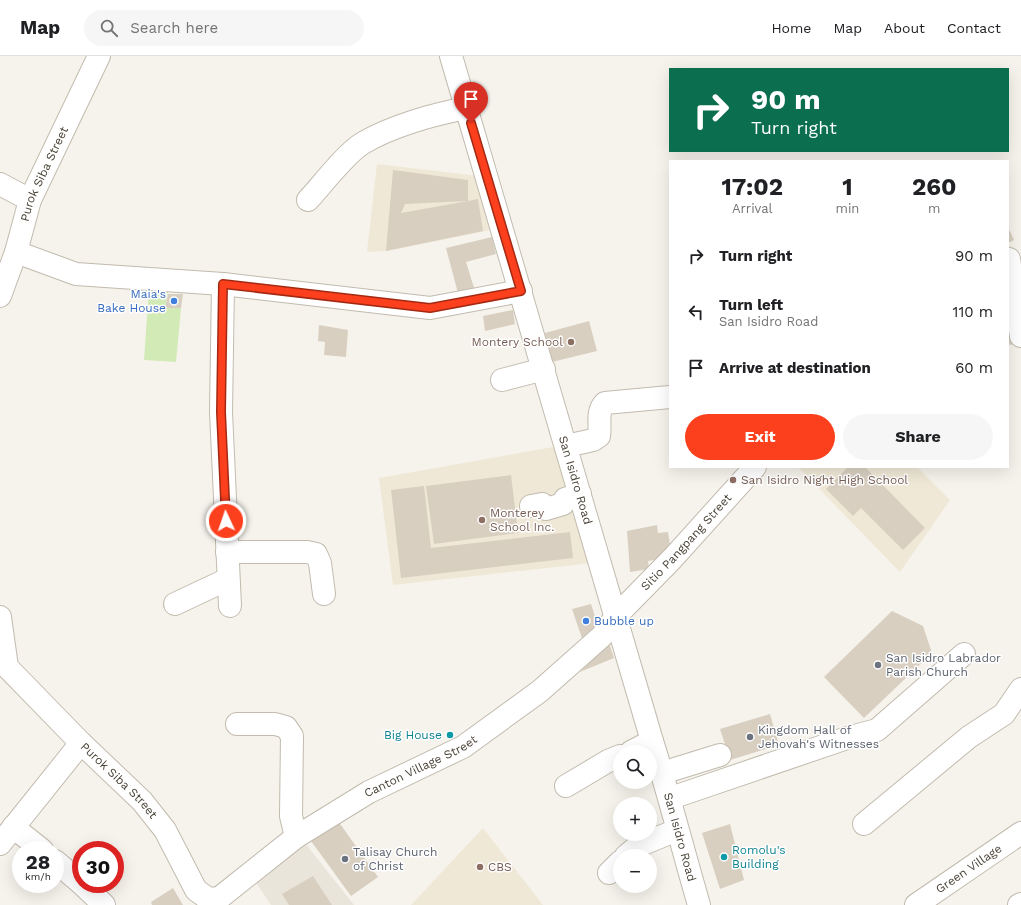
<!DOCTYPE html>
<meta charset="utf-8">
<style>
:root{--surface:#fff;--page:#f6f6f6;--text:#202124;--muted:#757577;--line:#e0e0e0;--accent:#fc3f1d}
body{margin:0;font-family:"Work Sans",sans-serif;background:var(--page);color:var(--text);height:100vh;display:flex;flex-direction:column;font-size:15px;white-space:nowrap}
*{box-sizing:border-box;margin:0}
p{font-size:13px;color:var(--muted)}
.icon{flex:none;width:22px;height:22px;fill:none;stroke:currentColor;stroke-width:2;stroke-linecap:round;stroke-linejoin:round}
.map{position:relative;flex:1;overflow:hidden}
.side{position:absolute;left:669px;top:104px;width:340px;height:308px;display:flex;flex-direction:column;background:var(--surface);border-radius:0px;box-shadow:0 4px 16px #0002}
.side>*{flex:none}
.guide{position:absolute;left:669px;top:12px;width:340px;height:84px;border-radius:0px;box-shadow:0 4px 16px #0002;background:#0b6e4f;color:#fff;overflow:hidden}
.controls{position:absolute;left:613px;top:689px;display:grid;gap:8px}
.controls a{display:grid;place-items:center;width:44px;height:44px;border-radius:50%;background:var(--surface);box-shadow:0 4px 16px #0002;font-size:20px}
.speed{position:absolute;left:12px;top:785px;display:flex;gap:8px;font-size:20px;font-weight:700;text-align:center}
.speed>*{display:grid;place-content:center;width:52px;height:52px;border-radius:50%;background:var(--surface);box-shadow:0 4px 16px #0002;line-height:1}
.speed small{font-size:10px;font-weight:400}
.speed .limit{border:6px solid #d22;background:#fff;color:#111}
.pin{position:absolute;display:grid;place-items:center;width:34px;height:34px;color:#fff;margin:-41px -17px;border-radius:50% 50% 50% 0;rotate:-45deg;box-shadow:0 0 4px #0007}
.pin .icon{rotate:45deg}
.me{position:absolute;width:44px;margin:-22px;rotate:357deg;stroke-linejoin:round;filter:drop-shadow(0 0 3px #0008)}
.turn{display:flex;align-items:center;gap:14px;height:84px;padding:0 16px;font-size:18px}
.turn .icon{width:52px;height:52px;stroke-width:2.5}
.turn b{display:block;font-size:28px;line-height:34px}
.eta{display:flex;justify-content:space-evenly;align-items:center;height:68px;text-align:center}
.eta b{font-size:24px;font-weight:700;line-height:28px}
.primary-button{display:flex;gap:8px;margin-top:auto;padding:8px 16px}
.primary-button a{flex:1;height:46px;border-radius:24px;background:var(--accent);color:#fff;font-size:16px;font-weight:700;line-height:46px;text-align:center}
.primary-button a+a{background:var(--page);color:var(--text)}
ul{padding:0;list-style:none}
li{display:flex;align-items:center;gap:12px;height:56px;padding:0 16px}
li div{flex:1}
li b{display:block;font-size:15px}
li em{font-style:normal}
header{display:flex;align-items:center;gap:24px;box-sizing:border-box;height:56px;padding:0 20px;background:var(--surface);border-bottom:1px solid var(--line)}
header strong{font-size:19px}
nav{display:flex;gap:22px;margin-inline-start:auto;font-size:14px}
.search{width:280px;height:36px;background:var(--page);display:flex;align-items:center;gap:10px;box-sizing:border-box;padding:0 14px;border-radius:22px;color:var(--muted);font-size:15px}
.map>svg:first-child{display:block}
.residential{fill:#eae5da}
.education{fill:#efe8d6}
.green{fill:#d2eab5}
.building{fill:#d8cfc1;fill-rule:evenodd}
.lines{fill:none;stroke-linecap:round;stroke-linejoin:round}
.minor-casing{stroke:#c2bbae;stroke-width:24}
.minor{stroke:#fff;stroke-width:22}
.route-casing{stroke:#a42913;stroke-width:10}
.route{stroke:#fc3f1d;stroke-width:7}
.shop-dot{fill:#3f7fe0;stroke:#fff;stroke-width:1.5}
.education-dot{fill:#8d6e63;stroke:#fff;stroke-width:1.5}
.worship-dot{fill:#6b7280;stroke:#fff;stroke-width:1.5}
.culture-dot{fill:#0f9aa8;stroke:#fff;stroke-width:1.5}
.labels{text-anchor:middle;stroke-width:3;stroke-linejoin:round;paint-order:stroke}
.street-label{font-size:12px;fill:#4b4439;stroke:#fff}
.shop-label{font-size:12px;fill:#366cbe;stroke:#fff;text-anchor:end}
.education-label{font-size:12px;fill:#785e54;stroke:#fff;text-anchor:start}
.worship-label{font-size:12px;fill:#5b616d;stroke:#fff;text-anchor:start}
.culture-label{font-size:12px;fill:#0d838f;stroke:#fff;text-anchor:end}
</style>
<header>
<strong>Map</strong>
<div class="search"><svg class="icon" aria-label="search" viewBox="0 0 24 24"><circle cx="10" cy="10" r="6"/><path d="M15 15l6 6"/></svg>Search here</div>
<nav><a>Home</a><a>Map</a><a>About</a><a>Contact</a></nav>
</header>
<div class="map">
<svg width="1021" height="849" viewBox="0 0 1021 849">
<rect width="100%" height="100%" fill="#f6f3ec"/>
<polygon class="residential" points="305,787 354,849 271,849 255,825"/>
<g class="education">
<polygon points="377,108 479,120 491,174 386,195 367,196"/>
<polygon points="559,390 592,507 393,529 379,422"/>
<polygon points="798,411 917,411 950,444 900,516"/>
<polygon points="483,772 543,849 411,849"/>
</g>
<polygon class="green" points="149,233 168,236 165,252 181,252 176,306 144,304"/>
<g class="building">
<path d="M 393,114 L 468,124 L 468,145 L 478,143 L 483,175 L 386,195 ZM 468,145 L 401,157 L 405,148 Z"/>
<polygon points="1008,171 1014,184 1008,187"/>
<polygon points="492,181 496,198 466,206 475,235 459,241 446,192"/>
<polygon points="168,238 183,238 181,252 165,252"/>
<polygon points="513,254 515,268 485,275 483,260"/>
<polygon points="1008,262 1016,288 1008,289"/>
<polygon points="589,265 597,295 552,306 545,277"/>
<polygon points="319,269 348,274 346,301 324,299 325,286 318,285"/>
<polygon points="848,411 865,411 925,472 903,494 861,452 853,460 826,433"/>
<polygon points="511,419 518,477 434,488 426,430"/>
<polygon points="424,430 431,492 570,476 573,502 401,522 391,434"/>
<polygon points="657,469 658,477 668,476 672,501 648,505 649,513 630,516 627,475"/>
<polygon points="591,548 600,576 585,591 572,553"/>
<polygon points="892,555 923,570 932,597 864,662 824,621"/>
<polygon points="609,587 614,602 580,616"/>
<polygon points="770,658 779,689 730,704 720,673"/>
<polygon points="338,765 378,821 351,840 311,785"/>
<polygon points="730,768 744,824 720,833 702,777"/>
<polygon points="313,820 332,849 289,849 282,838"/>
<polygon points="173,832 183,849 152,849 151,846"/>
</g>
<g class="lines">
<g class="minor-casing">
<g id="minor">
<path id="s1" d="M 451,0 L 652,685 C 669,739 683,794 699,849"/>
<polyline points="0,128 30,144"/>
<path d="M 308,144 C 322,129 346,97 363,87 C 392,70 434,58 467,52"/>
<polyline points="16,196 76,218 223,228 430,252 521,235"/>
<polyline points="1009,203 1021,280"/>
<polyline points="223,228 221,356 230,550"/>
<path id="s2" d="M 0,240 L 16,196 L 30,144 L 99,0"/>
<polyline points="502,324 544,313"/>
<path d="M 566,390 L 593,384 L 599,380 C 601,368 596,356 605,347 L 670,341"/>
<polyline points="531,450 542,448 546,453 563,448 565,443 580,438"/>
<polyline points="227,496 307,496 316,498 320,507 324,538"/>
<polyline points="175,548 228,523"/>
<path id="s3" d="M 0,561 L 7,611 L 81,687 L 142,745 L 165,774 L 196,834 L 207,842 L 218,843"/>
<polyline points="237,668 275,668 286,671 292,680 291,760 296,781"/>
<polyline points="631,696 652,685"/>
<polyline points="662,717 720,699"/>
<polyline points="566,730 608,705 620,700"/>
<polyline points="671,742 847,682 877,674 964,598"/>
<polyline points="864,768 969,681 1004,658 1021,633"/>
<polyline points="13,771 42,794"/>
<polyline points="0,788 81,687"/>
<polyline points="626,800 638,790 677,774"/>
<polyline points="55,805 81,827"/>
<polyline points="609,817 620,806"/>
<polyline points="82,828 104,849"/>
<path id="s4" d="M 218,843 L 296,781 L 369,736 L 463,691 L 540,635 L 602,580 L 616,560 L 672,503 L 755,411"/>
<path id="s5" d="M 916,849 L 1021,777"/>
<polyline points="1019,849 1021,848"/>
</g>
</g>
<use href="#minor" class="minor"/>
</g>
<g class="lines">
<g class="route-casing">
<polyline id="route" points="226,465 221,356 223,228 430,252 521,235 471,67"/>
</g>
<use href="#route" class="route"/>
</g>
<g class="shop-dot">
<circle cx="174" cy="245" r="4"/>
<circle cx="586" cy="565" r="4"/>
</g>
<g class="education-dot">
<circle cx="571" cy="286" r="4"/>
<circle cx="733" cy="424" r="4"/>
<circle cx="482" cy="464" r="4"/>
<circle cx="480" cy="811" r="4"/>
</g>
<g class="worship-dot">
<circle cx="878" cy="609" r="4"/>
<circle cx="750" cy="681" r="4"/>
<circle cx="345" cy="803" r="4"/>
</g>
<g class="culture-dot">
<circle cx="450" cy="679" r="4"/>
<circle cx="724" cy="801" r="4"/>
</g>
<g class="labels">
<g class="street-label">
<text dy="4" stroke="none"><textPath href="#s2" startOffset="130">Purok Siba Street</textPath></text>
<text dy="4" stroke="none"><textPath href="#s1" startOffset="442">San Isidro Road</textPath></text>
<text dy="4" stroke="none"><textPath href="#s4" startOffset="594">Sitio Pangpang Street</textPath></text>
<text dy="4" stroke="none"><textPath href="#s4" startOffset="243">Canton Village Street</textPath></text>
<text dy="4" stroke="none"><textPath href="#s3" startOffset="210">Purok Siba Street</textPath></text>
<text dy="4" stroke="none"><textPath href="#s1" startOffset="814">San Isidro Road</textPath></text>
<text dy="4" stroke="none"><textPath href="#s5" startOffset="64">Green Village</textPath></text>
</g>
<g class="shop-label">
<text x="166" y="242">Maia's<tspan x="166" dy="14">Bake House</tspan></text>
<text x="594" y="569" text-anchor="start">Bubble up</text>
</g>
<g class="education-label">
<text x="563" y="290" text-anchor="end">Montery School</text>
<text x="741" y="428">San Isidro Night High School</text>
<text x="490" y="461">Monterey<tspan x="490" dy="14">School Inc.</tspan></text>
<text x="488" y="815">CBS</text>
</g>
<g class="worship-label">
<text x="886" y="606">San Isidro Labrador<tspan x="886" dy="14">Parish Church</tspan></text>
<text x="758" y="678">Kingdom Hall of<tspan x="758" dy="14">Jehovah's Witnesses</tspan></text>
<text x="353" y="800">Talisay Church<tspan x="353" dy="14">of Christ</tspan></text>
</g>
<g class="culture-label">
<text x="442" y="683">Big House</text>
<text x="732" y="798" text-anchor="start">Romolu's<tspan x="732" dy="14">Building</tspan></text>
</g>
</g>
</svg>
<div class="controls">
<a><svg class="icon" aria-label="search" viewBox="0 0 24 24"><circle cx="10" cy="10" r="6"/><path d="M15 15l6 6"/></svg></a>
<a>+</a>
<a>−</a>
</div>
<div class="speed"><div>28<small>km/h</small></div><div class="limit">30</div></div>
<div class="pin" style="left:471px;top:67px;background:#d93025"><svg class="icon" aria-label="arrive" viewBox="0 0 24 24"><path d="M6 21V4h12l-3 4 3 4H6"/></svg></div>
<svg class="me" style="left:226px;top:465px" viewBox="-20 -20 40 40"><circle r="17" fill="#fc3f1d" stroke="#fff" stroke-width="3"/><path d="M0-11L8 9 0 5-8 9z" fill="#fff"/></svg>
<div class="guide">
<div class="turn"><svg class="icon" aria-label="right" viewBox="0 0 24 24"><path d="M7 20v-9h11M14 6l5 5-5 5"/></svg><div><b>90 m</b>Turn right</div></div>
</div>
<section class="side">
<div class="eta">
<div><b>17:02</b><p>Arrival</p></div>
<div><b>1</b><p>min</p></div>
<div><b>260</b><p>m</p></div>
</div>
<ul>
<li><svg class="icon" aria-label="right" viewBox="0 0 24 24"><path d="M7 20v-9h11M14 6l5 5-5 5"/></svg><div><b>Turn right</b></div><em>90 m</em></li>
<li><svg class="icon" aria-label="left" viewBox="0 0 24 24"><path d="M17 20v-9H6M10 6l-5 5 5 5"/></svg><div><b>Turn left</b><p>San Isidro Road</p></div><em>110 m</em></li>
<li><svg class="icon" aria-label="arrive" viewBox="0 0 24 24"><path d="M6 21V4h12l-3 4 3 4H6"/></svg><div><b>Arrive at destination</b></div><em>60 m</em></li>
</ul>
<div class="primary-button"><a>Exit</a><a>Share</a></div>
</section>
</div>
